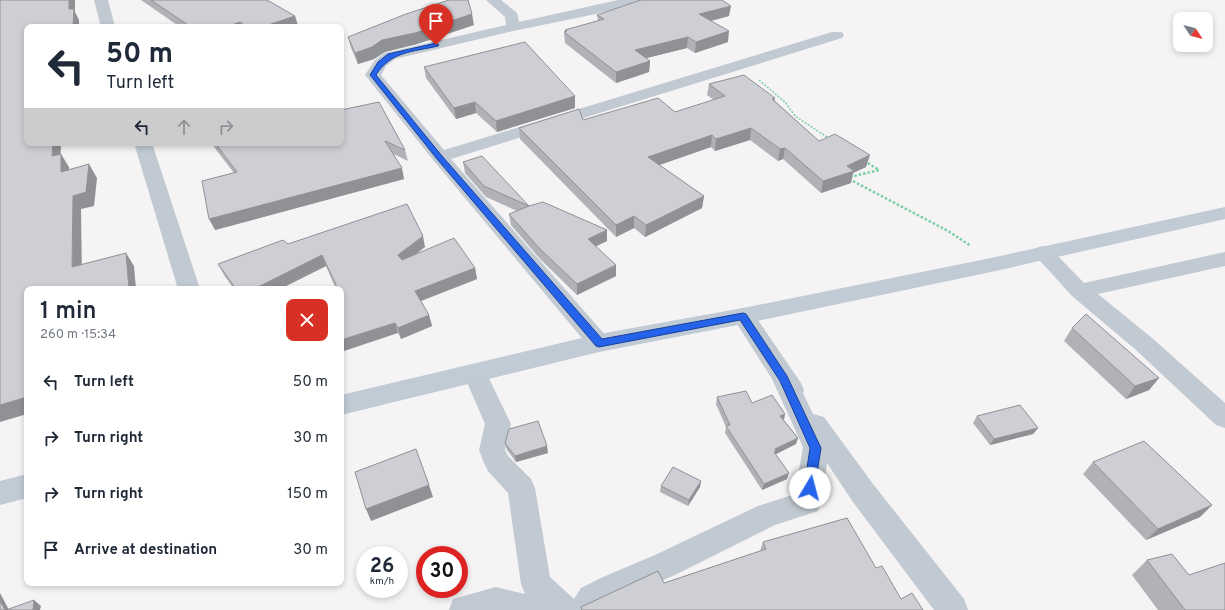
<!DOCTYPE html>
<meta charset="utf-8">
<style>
:root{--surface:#fff;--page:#f2f2f3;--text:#1f2937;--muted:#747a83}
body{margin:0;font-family:Overpass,sans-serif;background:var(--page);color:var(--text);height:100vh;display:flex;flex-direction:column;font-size:15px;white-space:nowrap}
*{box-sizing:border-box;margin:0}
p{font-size:13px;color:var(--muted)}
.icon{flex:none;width:22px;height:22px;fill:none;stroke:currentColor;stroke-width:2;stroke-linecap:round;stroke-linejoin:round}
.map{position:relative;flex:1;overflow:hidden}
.side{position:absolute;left:24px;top:286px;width:320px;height:300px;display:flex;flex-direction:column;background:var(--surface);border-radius:8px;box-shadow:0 2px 6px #0003}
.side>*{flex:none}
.hud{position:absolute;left:24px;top:24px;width:320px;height:122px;border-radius:8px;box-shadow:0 2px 6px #0003;background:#fff;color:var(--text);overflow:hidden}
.needle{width:26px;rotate:126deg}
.tools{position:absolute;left:1173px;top:12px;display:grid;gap:8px}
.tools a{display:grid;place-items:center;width:40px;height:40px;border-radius:8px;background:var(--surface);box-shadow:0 2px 6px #0003;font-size:20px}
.speed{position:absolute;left:356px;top:546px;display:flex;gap:8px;font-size:20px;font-weight:700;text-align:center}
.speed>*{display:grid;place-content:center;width:52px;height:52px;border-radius:50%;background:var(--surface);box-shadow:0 2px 6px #0003;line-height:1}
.speed small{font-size:10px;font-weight:400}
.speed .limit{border:6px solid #d22;background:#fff;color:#111}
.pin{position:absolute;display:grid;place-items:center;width:34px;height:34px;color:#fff;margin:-41px -17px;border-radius:50% 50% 50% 0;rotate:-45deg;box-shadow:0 0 4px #0007}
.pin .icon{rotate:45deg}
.me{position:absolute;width:44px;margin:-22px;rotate:8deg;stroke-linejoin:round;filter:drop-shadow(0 0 3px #0008)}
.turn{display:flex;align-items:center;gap:14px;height:84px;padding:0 16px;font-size:18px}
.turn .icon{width:52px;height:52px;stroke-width:2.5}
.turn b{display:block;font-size:28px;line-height:34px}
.lanes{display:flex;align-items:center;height:38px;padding:0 16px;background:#0003;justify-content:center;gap:20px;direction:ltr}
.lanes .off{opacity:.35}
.round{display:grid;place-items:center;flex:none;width:42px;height:42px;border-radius:8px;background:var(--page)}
.headline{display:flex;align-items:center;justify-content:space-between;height:68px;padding:0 16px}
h1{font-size:24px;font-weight:600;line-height:30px}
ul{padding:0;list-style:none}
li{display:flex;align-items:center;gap:12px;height:56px;padding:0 16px}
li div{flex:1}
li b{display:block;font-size:15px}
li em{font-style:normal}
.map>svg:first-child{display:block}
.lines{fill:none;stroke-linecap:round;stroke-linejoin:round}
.path-far1{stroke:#7ad0a6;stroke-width:1.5;stroke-dasharray:2 1.5;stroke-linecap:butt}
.path{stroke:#7ad0a6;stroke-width:2.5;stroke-dasharray:2.5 2;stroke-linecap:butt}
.street{fill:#c1cad2;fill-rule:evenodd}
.secondary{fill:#c1cbd6;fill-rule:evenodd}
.wall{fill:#b0b2b7}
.shaded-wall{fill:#909195}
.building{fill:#cdcfd5;stroke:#909195}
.route{fill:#2563eb;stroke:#184099}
</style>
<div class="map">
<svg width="1225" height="610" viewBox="0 0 1225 610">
<rect width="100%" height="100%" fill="#f5f3f3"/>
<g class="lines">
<polyline class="path-far1" points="759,80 785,102 795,116 830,139"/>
<g class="path">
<polyline points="850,177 879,170 866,162"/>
<polyline points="849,179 948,231 971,246"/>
</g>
<g class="street">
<polygon points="94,0 108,0 115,27 101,27"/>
<polygon points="486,0 501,0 517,13 519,22 618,0 640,0 638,3 596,14 513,31 395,59 386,66 381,75 444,150 832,32 842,32 844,35 842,38 451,159 607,337 611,343 607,349 599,352 591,349 434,161 365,75 375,60 385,53 506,25 505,17"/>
<polygon points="134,143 152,143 200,289 178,289"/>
<polygon points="1043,246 1050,248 1084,283 1225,252 1225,266 1098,294 1152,338 1225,403 1225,428 1216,425 1136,350 1072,296 1033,253 1036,248"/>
<polygon points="743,308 751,310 801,383 804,390 803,393 813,414 824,417 873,484 964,599 968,610 934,610 853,502 827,463 822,502 818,511 775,525 675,575 625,597 603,610 449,610 453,599 496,587 525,594 521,584 508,493 488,471 484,463 479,450 485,424 463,373 467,366 475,364 483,366 511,424 505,450 508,456 531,479 535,488 550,577 574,599 581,588 603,577 655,555 758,506 795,494 803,447 772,379 732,316 735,310"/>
</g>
<g class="secondary">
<polygon points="1225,207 1225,219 991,272 743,324 599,352 341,415 341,395 599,334 743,308 991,258"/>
<polygon points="27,474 27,498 0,505 0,481"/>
</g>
</g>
<g class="wall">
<polygon points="141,0 267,0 295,16 298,26 295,27 180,27"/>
<polygon points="597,15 729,16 711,21 728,42 695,53 687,48 646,58 650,61 649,72 616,83 565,43 564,32 565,32 565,30 598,21"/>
<polygon points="474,25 417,44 385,52 374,59 358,64 351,48 348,37"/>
<polygon points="424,67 575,96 575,108 497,132 476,113 456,119 426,78"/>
<polygon points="709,84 775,98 775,101 819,141 866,167 853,173 851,183 821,193 783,159 778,161 750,140 715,151 711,147 659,165 704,196 702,208 645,237 634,228 616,237 520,139 519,128 583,120 675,112 714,100 707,95"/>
<polygon points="341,110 405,150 408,161 394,154 404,179 215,230 234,173 214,147 213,143 341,143"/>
<polygon points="463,162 529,206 607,230 607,241 596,246 616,276 577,295 540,259 511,225 509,214 517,211 486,197 465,173"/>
<polygon points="288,244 425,247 416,254 475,268 477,279 421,301 429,315 432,326 401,339 398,333 342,301 341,299 341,289 336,289 326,266 280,289 234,289 224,275 218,264"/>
<polygon points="1072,328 1159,378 1149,390 1126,399 1064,341"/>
<polygon points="717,397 752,403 784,420 798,438 796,444 776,454 775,455 787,479 762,490 725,433 726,427 716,404"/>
<polygon points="977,416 1038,428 1033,434 990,445 973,423"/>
<polygon points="505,443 548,453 516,462 507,450"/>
<polygon points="1093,462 1212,505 1200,517 1146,540 1083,474"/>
<polygon points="701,481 700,487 688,506 660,492 661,486"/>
<polygon points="763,542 876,568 901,599 923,610 581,610 581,607 664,583 760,551"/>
<polygon points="1147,560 1189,575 1225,610 1158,610 1132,575"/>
</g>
<g class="shaded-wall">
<polygon points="69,0 75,0 75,12 79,20 79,27 73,27 69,9"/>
<polygon points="731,6 729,16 698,24 699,14"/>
<polygon points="472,14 474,25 417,44 385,52 374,59 358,64 355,53 382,40"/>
<polygon points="295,16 298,26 295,27 262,27"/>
<polygon points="240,22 242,27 225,27"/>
<polygon points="729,31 728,42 695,53 696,42"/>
<polygon points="688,37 687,48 635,61 635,50"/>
<polygon points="650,61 649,72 616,83 616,72"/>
<polygon points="575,96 575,108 497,132 496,121"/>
<polygon points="475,102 476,113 456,119 454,108"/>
<polygon points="751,128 750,140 715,151 716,139"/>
<polygon points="712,135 711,147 648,169 648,157"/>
<polygon points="53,143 61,143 60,169 52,156"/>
<polygon points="785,148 783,159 778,161 780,149"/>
<polygon points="61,154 69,167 70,185 61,172"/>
<polygon points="870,155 866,167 853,173 851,183 821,193 823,181 847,166"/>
<polygon points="89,164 97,178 94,206 81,209 82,281 72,267 73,196"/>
<polygon points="402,168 404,179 215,230 209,219"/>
<polygon points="704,196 702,208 645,237 646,225"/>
<polygon points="634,216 634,228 616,237 616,225"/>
<polygon points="607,230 607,241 588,250 588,239"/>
<polygon points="423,236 425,247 401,265 398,255"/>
<polygon points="126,253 134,266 136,289 129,289"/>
<polygon points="322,255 326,266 280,289 254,289"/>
<polygon points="616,265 616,276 577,295 577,284"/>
<polygon points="475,268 477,279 418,302 415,291"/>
<polygon points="429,315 432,326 401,339 398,328"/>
<polygon points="395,323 398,333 341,352 341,340"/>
<polygon points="1159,378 1149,390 1126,399 1135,386"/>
<polygon points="27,397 27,414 0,422 0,405"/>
<polygon points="785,414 784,420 780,416"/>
<polygon points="1038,428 1033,434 990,445 994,439"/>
<polygon points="798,438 796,444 776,454 775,457 772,458 775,449"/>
<polygon points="547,446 548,453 516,462 515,456"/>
<polygon points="789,473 787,479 762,490 764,484"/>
<polygon points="701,481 700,487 688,506 689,500"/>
<polygon points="429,485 433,497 371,521 366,509"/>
<polygon points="1212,505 1200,517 1146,540 1158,529"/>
<polygon points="0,593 9,610 5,610 0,601"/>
<polygon points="34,600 41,606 40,610 33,610"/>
</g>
<g class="building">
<polygon points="0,0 69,0 69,9 74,9 73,27 27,27 27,143 53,143 52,156 61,154 61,172 89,164 86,192 73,196 72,267 126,253 129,289 27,289 27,397 0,405"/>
<polygon points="151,0 267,0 295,16 262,27 247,27 240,22 225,27 191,27"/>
<polygon points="449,0 468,0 472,14 415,33 382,40 372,47 355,53 348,37 406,14"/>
<polygon points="641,0 722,0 731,6 699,14 729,31 696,42 688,37 635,50 650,61 616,72 564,32 567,31 565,30 604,19 597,15"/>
<polygon points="525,42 575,96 496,121 475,102 454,108 424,67"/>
<polygon points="744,75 775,98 772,99 819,141 835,134 870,155 847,166 854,171 823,181 785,148 780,149 751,128 716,139 712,135 648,157 704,196 646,225 634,216 616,225 519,128 579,109 583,120 658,98 675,112 725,96 709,84"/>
<polygon points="379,102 405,150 385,141 402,168 209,219 202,181 237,172 215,143 341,143 341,110"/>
<polygon points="482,156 529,206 543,202 607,230 588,239 616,265 577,284 539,248 509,214 529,206 484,186 463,162"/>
<polygon points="407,204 423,236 398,255 402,260 454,238 475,268 415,291 429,315 398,328 395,323 341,340 341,302 343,301 341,296 341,289 338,289 322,255 254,289 236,289 218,264 283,240 288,244"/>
<polygon points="1086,314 1159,378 1135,386 1072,328"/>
<polygon points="746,391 752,403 772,395 785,414 780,416 798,438 775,449 776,451 774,452 789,473 764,484 726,426 730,425 717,397"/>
<polygon points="1020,405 1038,428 994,439 977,416"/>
<polygon points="538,421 547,446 515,456 505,443 509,429"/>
<polygon points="1144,441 1212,505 1158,529 1093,462"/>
<polygon points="416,449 429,485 366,509 355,472"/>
<polygon points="673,467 701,481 689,500 661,486"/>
<polygon points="847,518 876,568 882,566 901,599 912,593 923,610 582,610 581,607 658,571 664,583 766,549 763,542"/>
<polygon points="1172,554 1189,575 1225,563 1225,610 1185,610 1147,560"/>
<polygon points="34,600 33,610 6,610"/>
<polygon points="0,601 5,610 0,610"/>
</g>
<path class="route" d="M 436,43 L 439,45 L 438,46 C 413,52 391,51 376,75 L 442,156 L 602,339 L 743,313 L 746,314 L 787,376 L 821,448 L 814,492 L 810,493 L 806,492 L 804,488 L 810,448 L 780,381 L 740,320 L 599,347 L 596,346 L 437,159 L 370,75 L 378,62 L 388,54 Z"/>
</svg>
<div class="tools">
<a><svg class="needle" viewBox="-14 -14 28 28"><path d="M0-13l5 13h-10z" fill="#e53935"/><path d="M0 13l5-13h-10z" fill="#747a83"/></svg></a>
</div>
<div class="speed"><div>26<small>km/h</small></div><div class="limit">30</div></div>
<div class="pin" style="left:436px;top:45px;background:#d93025"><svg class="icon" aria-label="arrive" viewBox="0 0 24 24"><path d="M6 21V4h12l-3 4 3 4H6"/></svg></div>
<svg class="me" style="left:810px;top:488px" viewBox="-20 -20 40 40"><circle r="19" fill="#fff"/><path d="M0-13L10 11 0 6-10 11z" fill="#2563eb"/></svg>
<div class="hud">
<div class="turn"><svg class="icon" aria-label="left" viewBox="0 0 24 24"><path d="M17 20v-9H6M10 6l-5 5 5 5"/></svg><div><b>50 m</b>Turn left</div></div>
<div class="lanes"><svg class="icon" aria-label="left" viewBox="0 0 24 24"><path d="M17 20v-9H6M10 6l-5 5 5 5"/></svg><svg class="icon off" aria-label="ahead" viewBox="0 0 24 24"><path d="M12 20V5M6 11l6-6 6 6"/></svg><svg class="icon off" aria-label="right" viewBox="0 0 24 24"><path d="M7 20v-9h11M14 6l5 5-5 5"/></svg></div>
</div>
<section class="side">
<div class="headline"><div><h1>1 min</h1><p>260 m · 15:34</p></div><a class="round" style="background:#d93025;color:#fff"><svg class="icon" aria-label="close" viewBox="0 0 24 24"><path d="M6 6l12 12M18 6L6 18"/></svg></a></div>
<ul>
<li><svg class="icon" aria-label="left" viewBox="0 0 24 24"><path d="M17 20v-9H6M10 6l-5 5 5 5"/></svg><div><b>Turn left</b></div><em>50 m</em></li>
<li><svg class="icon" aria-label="right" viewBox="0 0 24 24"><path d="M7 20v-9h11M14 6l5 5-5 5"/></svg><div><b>Turn right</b></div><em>30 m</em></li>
<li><svg class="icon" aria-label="right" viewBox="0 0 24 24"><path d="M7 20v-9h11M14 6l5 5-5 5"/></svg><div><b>Turn right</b></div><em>150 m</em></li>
<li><svg class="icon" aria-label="arrive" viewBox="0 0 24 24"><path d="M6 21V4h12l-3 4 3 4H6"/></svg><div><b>Arrive at destination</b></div><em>30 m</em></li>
</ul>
</section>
</div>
